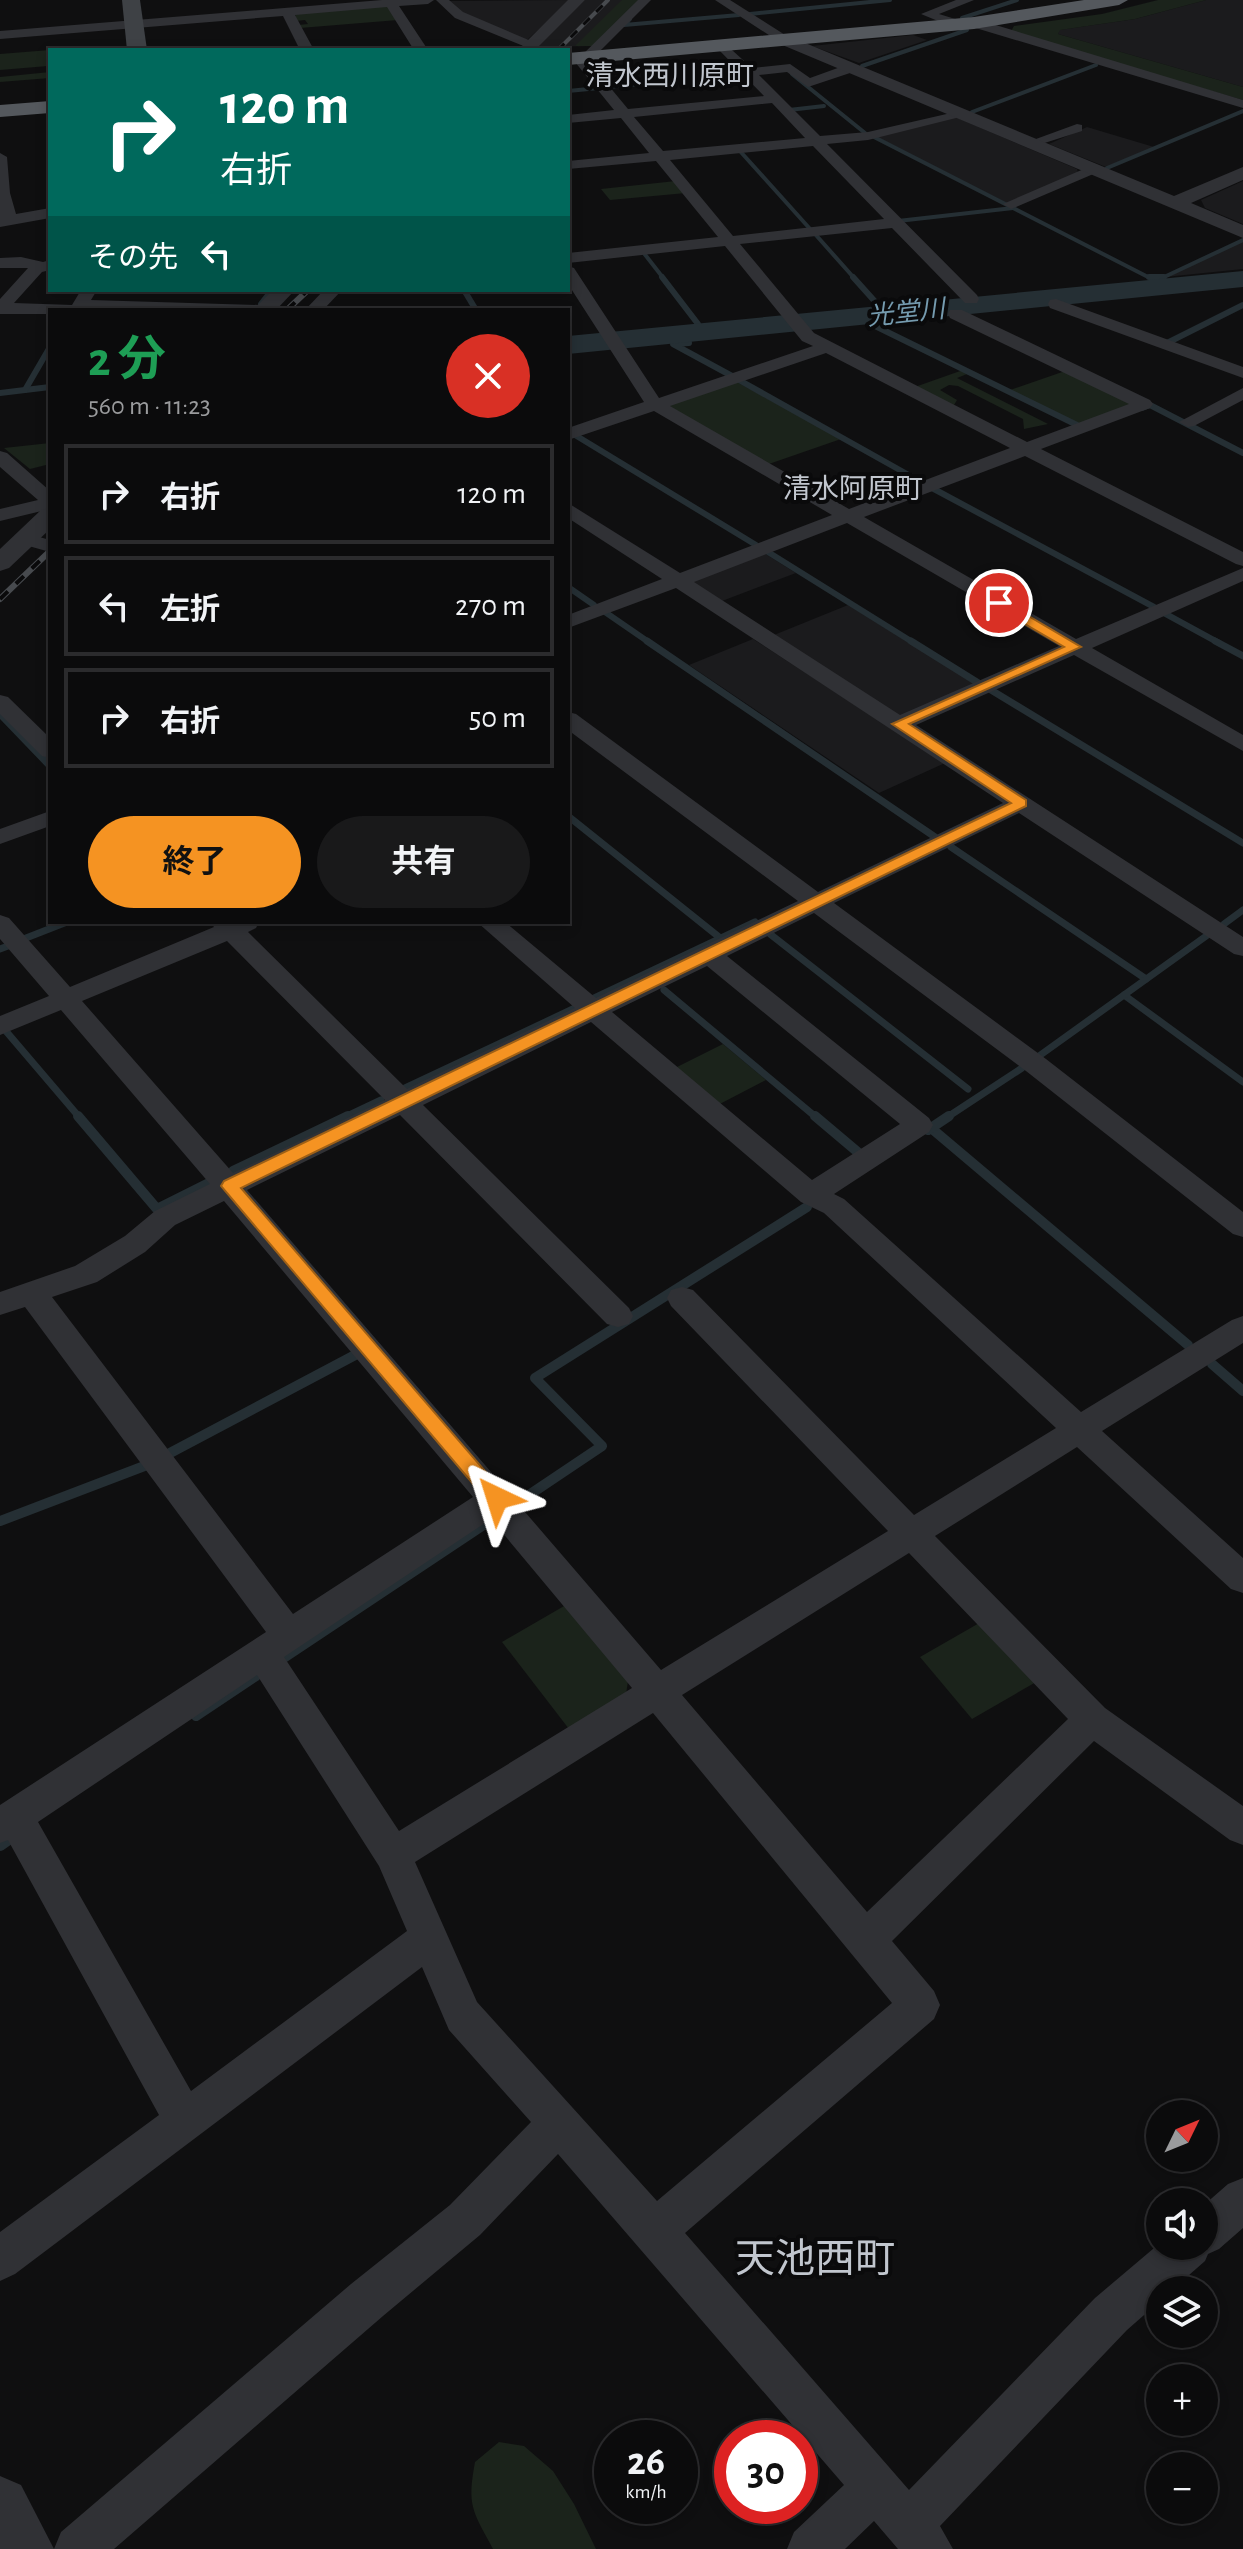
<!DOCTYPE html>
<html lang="ja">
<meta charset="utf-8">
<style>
:root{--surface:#0b0b0c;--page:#19191a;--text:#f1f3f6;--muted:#9a9b9d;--line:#2b2b2d;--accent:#f59322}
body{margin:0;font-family:"Alegreya Sans","Noto Sans JP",sans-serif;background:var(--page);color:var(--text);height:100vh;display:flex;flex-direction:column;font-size:30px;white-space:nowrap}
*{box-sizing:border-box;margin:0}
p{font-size:26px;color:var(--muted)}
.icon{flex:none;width:44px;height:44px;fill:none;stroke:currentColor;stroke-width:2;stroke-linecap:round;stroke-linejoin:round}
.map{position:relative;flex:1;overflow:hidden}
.details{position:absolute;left:48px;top:308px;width:522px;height:616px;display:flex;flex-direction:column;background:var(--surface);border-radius:0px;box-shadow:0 4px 12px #0003,0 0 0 2px var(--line)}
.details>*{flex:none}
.banner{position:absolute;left:48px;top:48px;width:522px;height:244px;border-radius:0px;box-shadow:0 4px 12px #0003,0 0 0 2px var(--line);background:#00695c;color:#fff;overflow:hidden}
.needle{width:52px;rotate:47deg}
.controls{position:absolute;left:1146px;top:2100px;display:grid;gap:16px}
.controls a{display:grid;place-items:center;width:72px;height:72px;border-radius:50%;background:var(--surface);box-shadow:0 4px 12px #0003,0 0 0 2px var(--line);font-size:40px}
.speed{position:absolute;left:594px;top:2420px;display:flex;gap:16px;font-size:40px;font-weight:700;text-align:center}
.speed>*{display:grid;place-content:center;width:104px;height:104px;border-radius:50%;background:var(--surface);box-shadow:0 4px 12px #0003,0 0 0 2px var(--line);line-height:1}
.speed small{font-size:20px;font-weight:400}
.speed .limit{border:12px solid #d22;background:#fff;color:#111}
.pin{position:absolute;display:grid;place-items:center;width:68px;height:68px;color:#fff;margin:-34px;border:4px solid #fff;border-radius:50%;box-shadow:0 2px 8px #0007}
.me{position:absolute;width:88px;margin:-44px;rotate:319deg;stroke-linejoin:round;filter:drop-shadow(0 0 6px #0008)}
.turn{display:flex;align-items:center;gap:28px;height:168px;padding:0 40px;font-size:36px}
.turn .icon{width:104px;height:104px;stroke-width:2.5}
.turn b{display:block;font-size:56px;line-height:68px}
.then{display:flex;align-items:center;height:76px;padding:0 40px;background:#0003;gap:16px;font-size:30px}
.round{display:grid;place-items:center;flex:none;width:84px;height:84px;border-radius:42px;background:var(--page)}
.headline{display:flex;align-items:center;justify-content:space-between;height:136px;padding:0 40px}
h1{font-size:48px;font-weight:700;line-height:60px;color:#1e9e55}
.cta{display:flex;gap:16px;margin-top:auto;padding:16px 40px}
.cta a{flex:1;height:92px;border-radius:48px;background:var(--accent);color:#111;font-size:32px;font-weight:700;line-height:92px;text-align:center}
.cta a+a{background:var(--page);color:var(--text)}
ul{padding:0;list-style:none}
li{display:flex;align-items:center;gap:24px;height:100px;margin:0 16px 12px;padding:0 24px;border:4px solid var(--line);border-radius:0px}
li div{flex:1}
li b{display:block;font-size:30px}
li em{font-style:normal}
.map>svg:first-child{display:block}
.built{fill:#1b1b1d}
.green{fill:#1b231b}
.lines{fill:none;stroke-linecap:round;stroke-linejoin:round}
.stream-far4{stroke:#252f34;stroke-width:4}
.stream-far3{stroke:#252f34;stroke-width:6}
.stream-far2{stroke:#252f34;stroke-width:7}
.stream-far1{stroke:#252f34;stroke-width:10}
.stream{stroke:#252f34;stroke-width:12}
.river{fill:#252f34;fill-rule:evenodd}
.minor{fill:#303135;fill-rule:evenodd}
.tertiary{fill:#303135;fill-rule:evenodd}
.secondary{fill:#3e4145;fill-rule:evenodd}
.trunk{fill:#54585d;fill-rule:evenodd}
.rail-far1-casing{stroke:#474a4e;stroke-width:4}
.rail-casing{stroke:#474a4e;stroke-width:6}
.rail-far1{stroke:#0a0a0b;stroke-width:3;stroke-dasharray:9;stroke-linecap:butt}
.rail{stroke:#0a0a0b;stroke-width:4;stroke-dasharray:11;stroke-linecap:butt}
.route{fill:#f59322;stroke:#9f6016;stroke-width:2}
.labels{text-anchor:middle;stroke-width:8;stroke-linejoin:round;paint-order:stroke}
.far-water-label{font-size:26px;font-style:italic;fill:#759baf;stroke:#0a0a0b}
.far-quarter-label{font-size:28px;fill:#c1c6ce;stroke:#0a0a0b}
.near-quarter-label{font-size:40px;fill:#c1c6ce;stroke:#0a0a0b}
</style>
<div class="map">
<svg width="1243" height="2549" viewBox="0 0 1243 2549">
<rect width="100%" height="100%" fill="#0f0f10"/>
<g class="built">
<polygon points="571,0 527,40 463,14 448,1"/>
<polygon points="585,0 641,0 594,46 534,47"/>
<polygon points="1206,0 1243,0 1243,87 1058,34 1059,30 1135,19"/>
<polygon points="913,35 927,40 859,63 812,46"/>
<polygon points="955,117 1077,169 1078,173 1007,203 877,137"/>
<polygon points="1087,127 1154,147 1106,167 1049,144"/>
<polygon points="1243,181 1243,224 1205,208 1201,200"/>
<polygon points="1243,240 1243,269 1165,277"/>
<polygon points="761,551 796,573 722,601 688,579"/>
<polygon points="848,605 979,686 903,719 774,635"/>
<polygon points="753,639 945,763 879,793 689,665"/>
</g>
<g class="green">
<polygon points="622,0 641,0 594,46 575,46"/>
<polygon points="1158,0 1206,0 1135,19 1060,30 1058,34 1243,87 1243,100 1010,33 1014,26 1102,14"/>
<polygon points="389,6 398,20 300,28 298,25 308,24 305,20 296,21 295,12"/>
<polygon points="50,50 50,78 0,82 0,77 50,72 48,66 0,70 0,54"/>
<polygon points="676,181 686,193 610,200 601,189"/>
<polygon points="963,370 1078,426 967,374 957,378 1048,424 1024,429 1023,419 958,386 949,385 940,390 957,400 954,405 912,388"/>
<polygon points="1068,370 1135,405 1081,425 1010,390"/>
<polygon points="735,381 841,439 766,465 666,404"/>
<polygon points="50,443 50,464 30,469 4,448"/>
<polygon points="723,1044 766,1080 714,1107 671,1070"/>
<polygon points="571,1602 629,1675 626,1694 569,1729 502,1642"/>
<polygon points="981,1622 1036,1682 972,1719 920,1657"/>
<path d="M 499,2442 L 524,2446 L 553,2471 L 574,2504 L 596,2549 L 493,2549 C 472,2510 467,2506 475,2462 Z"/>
</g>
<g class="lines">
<g class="stream-far4">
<polyline points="750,14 890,0"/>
<polyline points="962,18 1017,0"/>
<polyline points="630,19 624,25 739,15"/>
<polyline points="862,66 967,30"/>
<polyline points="792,74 865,133"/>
<polyline points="602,80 608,87 745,74"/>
<polyline points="568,91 599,88"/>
<polyline points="789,110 824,106"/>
<polyline points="972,112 1096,65"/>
<polyline points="874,137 1152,279 1162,278 1243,240"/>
<polyline points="739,150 811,230"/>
<polyline points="1107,168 1243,111"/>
<polyline points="898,221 1013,208"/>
<polyline points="815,234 855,279"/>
<polyline points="643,252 664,279"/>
</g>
<g class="stream-far3">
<polyline points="662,277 698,324"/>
<polyline points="853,277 879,306"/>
<polyline points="1149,277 1164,277"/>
<polyline points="464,290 476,310"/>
<polyline points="1034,298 1047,303"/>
<polyline points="261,304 272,290"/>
<polyline points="856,316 863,320"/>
<polyline points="871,324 1077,425"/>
<polyline points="689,343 673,344 732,376"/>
<polyline points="1167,343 1243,305"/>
<polyline points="739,380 923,483"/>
<polyline points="25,390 50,387"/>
<polyline points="0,393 25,390 50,347"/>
<polyline points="1142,408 1150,405 1243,453"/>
<polyline points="575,435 756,545"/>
<polyline points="932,488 1154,607"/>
<polyline points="768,552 914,643"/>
<polyline points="568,587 594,605"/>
<polyline points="605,612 650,643"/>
<polyline points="1164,613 1219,643"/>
</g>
<g class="stream-far2">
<polyline points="647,641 935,837"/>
<polyline points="911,641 980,684"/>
<polyline points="1215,641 1243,656"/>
<polyline points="991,690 1243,843"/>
<polyline points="0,714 50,766"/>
<polyline points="568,816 719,937"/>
<polyline points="951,847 1146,979"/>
<polyline points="1224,924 1243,910"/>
<polyline points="770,934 968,1089"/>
<polyline points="26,938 67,922"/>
<polyline points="0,949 8,946"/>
<polyline points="664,990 817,1118"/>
<polyline points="1124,995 1243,1082"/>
<polyline points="590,1000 755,922"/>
<polyline points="5,1030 80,1118"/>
<polyline points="1039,1056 1209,934"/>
<polyline points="405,1088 575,1008"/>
<polyline points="343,1118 381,1100"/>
<polyline points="946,1118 1022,1068"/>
</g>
<g class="stream-far1">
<polyline points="78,1116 157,1209 213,1181"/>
<polyline points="815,1116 860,1154"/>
<polyline points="931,1128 1188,1345"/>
<polyline points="928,1130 949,1116"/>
<polyline points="233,1171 348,1116"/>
<polyline points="1212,1364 1243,1391"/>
<polyline points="170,1453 357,1354"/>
<polyline points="523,1499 602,1446 535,1378 807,1207"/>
<polyline points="0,1521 147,1465"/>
<polyline points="285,1657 497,1516"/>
<polyline points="196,1716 256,1676"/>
</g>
<polyline class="stream" points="0,1845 10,1838"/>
<polygon class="river" points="1243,271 1243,287 568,354 568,336"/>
<g class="minor">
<polygon points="382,0 434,0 428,4 399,6 428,50 414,50 387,7 295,15 314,50 300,50 283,16 0,39 0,31"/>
<polygon points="436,0 449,0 463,12 538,44 526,47 455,18"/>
<path d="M 638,0 L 651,0 L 589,62 L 628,109 L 764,96 L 718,49 L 716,46 L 723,42 L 752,68 L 790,64 L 810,78 L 846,65 L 856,65 L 856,71 L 808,87 L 787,72 L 759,75 L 820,136 L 868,132 L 964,110 L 964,116 L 868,140 L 827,144 L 977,295 L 979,299 L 977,303 L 965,303 L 892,228 L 740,244 L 814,333 L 1027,442 L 1129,404 L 950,318 L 948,314 L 950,310 L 962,310 L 1150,400 L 1153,404 L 1150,408 L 1041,449 L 1243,552 L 1243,566 L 1236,564 L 1025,456 L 864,517 L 1076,639 L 1243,568 L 1243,581 L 1092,648 L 1243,735 L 1243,751 L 1074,655 L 916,725 L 1243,937 L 1243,956 L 1234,954 L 1019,813 L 834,903 L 1046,1059 L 1243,1212 L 1243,1237 L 1233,1234 L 1026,1071 L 814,913 L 727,956 L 929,1118 L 933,1125 L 929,1132 L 834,1194 L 844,1199 L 1081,1412 L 1232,1320 L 1243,1316 L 1243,1343 L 1102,1431 L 1243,1558 L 1243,1593 L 1231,1589 L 1077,1447 L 935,1536 L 1105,1708 L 1243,1806 L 1243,1845 L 1230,1840 L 1094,1741 L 892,1941 L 934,1991 L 940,2005 L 934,2019 L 685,2233 L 909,2490 L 1095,2298 L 1160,2243 L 1160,2246 L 1204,2246 L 1204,2205 L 1228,2184 L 1243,2178 L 1243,2228 L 1219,2249 L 1208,2254 L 1205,2261 L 1172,2290 L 1160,2290 L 1160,2301 L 1127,2330 L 940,2526 L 953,2549 L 898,2549 L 874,2521 L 845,2549 L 787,2549 L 794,2532 L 844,2485 L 558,2154 L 480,2235 L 383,2316 L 114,2549 L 54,2549 L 61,2532 L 351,2284 L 450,2205 L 531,2122 L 449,2030 L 422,1967 L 15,2274 L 0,2281 L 0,2232 L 159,2115 L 8,1840 L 0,1843 L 0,1805 L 266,1632 L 25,1307 L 0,1315 L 0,1292 L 75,1266 L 125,1236 L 155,1211 L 210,1184 L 61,1010 L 0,1035 L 0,1016 L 49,996 L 0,939 L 0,915 L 9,918 L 70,987 L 214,927 L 210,922 L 259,922 L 256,928 L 248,932 L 407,1089 L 575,1008 L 477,922 L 505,922 L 596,998 L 798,901 L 568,730 L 568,712 L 576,714 L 818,892 L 1003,803 L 676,588 L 568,628 L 568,615 L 662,579 L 568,518 L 568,503 L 680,573 L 832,515 L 654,411 L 568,440 L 568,428 L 644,402 L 568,284 L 568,266 L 574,268 L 659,398 L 813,346 L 802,341 L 725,246 L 568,263 L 568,253 L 718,237 L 656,161 L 568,169 L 568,161 L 649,153 L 621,118 L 568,123 L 568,115 L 614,110 L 575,62 ZM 772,103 L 805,138 L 663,151 L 634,117 ZM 813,146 L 884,219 L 733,236 L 670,160 ZM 826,353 L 1010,448 L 849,509 L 670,406 ZM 847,523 L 1059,646 L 900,715 L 694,582 ZM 227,941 L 385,1100 L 233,1173 L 82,1001 ZM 707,966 L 900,1124 L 812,1180 L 612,1012 ZM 591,1022 L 801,1202 L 824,1213 L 1056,1428 L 914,1515 L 693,1290 L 682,1287 L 671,1290 L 667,1298 L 671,1306 L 888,1531 L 661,1670 L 513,1498 L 509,1489 L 504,1487 L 247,1190 L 400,1115 L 607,1324 L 618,1327 L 629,1324 L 633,1316 L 629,1308 L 423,1105 ZM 224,1201 L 473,1497 L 293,1614 L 52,1297 L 97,1282 L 145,1252 L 175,1225 ZM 491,1519 L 632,1688 L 399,1831 L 284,1657 ZM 909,1553 L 1068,1719 L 867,1912 L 682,1695 ZM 257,1675 L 379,1866 L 407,1931 L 191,2091 L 38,1822 ZM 653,1713 L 892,2003 L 657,2201 L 477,2002 L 415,1862 Z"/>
<polygon points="715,0 730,0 793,40 781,43"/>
<polygon points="956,0 974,0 939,14 965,22 965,28 955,28 921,14"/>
<polygon points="969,20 979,20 1243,100 1243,108 969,26"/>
<polygon points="1077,124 1082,125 1082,131 1032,147 1025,143"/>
<polygon points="0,153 7,157 10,193 16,214 50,208 50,218 0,227"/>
<polygon points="1093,165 1100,169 1098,172 1016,207 1011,209 1003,204"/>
<polygon points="21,257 43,262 50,260 50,270 42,272 14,303 72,305 81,290 97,290 91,300 260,305 268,310 50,310 50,314 0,314 0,299 28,268 0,268 0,258"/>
<polygon points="324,290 342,290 323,310 305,310"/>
<polygon points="1056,299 1243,367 1243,378 1050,308 1048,304 1050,300"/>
<polygon points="1243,388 1243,400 1194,426 1188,427 1179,422"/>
<polygon points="0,451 7,453 50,491 50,509 0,521 0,509 38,500 0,467"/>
<polygon points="25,533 50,540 50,552 18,543 15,539 18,535"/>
<polygon points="0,695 8,697 50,738 50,758 42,756 0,714"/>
<polygon points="50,811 50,826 0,844 0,829"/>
</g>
<g class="tertiary">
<polygon points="568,0 585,0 535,50 518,50"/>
<polygon points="786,35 1174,196 1243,167 1243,180 1191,203 1243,225 1243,238 780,44 778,40"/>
<polygon points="273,290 295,290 276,310 253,310"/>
<polygon points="50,508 50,529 9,568 0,571 0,549 41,510"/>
<polygon points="0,2476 21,2485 54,2549 0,2549"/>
</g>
<polygon class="secondary" points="122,0 140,0 147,50 127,50"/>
<g class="trunk">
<polygon points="1084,0 1128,0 1119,5 974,29 568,65 568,53 974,17"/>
<polygon points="50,101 50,113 0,117 0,105"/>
</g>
<g class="rail-far1-casing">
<polyline id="rail-far1" points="558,50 608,0"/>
</g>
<g class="rail-casing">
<g id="rail">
<polyline points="287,310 308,290"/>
<polyline points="0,599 50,551"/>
</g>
</g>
<use href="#rail-far1" class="rail-far1"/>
<use href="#rail" class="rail"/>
</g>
<polygon class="route" points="994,601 1003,601 1081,647 909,724 1026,800 1026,806 241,1188 504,1493 507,1498 504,1504 490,1504 221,1186 224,1181 1011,803 892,724 1064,647 994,606"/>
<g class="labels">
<g class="far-water-label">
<text transform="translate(906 312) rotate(-6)" y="9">光堂川</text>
</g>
<g class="far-quarter-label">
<text x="670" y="85">清水西川原町</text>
<text x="853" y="498">清水阿原町</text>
</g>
<g class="near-quarter-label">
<text x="815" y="2272">天池西町</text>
</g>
</g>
</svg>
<div class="controls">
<a><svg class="needle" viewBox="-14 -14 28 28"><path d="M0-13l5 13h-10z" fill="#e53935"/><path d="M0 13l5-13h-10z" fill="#9a9b9d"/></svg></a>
<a><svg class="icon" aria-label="sound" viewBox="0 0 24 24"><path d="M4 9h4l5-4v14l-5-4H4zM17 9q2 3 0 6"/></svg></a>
<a><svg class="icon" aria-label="layers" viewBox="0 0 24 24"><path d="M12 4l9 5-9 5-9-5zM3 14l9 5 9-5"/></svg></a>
<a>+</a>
<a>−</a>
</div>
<div class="speed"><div>26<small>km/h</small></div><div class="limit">30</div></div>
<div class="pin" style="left:999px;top:603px;background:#d93025"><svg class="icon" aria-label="arrive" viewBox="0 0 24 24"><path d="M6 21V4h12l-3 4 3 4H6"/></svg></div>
<svg class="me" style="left:497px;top:1498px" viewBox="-20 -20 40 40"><path d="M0-17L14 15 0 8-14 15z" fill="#f59322" stroke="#fff" stroke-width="4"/></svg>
<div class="banner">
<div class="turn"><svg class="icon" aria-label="right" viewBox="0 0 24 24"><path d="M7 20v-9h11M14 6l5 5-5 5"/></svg><div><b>120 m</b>右折</div></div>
<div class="then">その先<svg class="icon" aria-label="left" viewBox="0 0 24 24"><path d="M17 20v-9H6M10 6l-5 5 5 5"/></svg></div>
</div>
<section class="details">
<div class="headline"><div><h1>2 分</h1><p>560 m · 11:23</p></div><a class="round" style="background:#d93025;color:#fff"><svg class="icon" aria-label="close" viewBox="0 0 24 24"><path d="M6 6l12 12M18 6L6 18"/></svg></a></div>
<ul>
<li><svg class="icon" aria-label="right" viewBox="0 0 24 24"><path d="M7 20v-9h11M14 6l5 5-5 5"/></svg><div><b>右折</b></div><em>120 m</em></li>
<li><svg class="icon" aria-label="left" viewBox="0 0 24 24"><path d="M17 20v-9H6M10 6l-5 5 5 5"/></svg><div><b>左折</b></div><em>270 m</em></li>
<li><svg class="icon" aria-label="right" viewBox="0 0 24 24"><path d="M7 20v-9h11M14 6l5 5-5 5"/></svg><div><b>右折</b></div><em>50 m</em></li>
</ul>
<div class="cta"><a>終了</a><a>共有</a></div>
</section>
</div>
